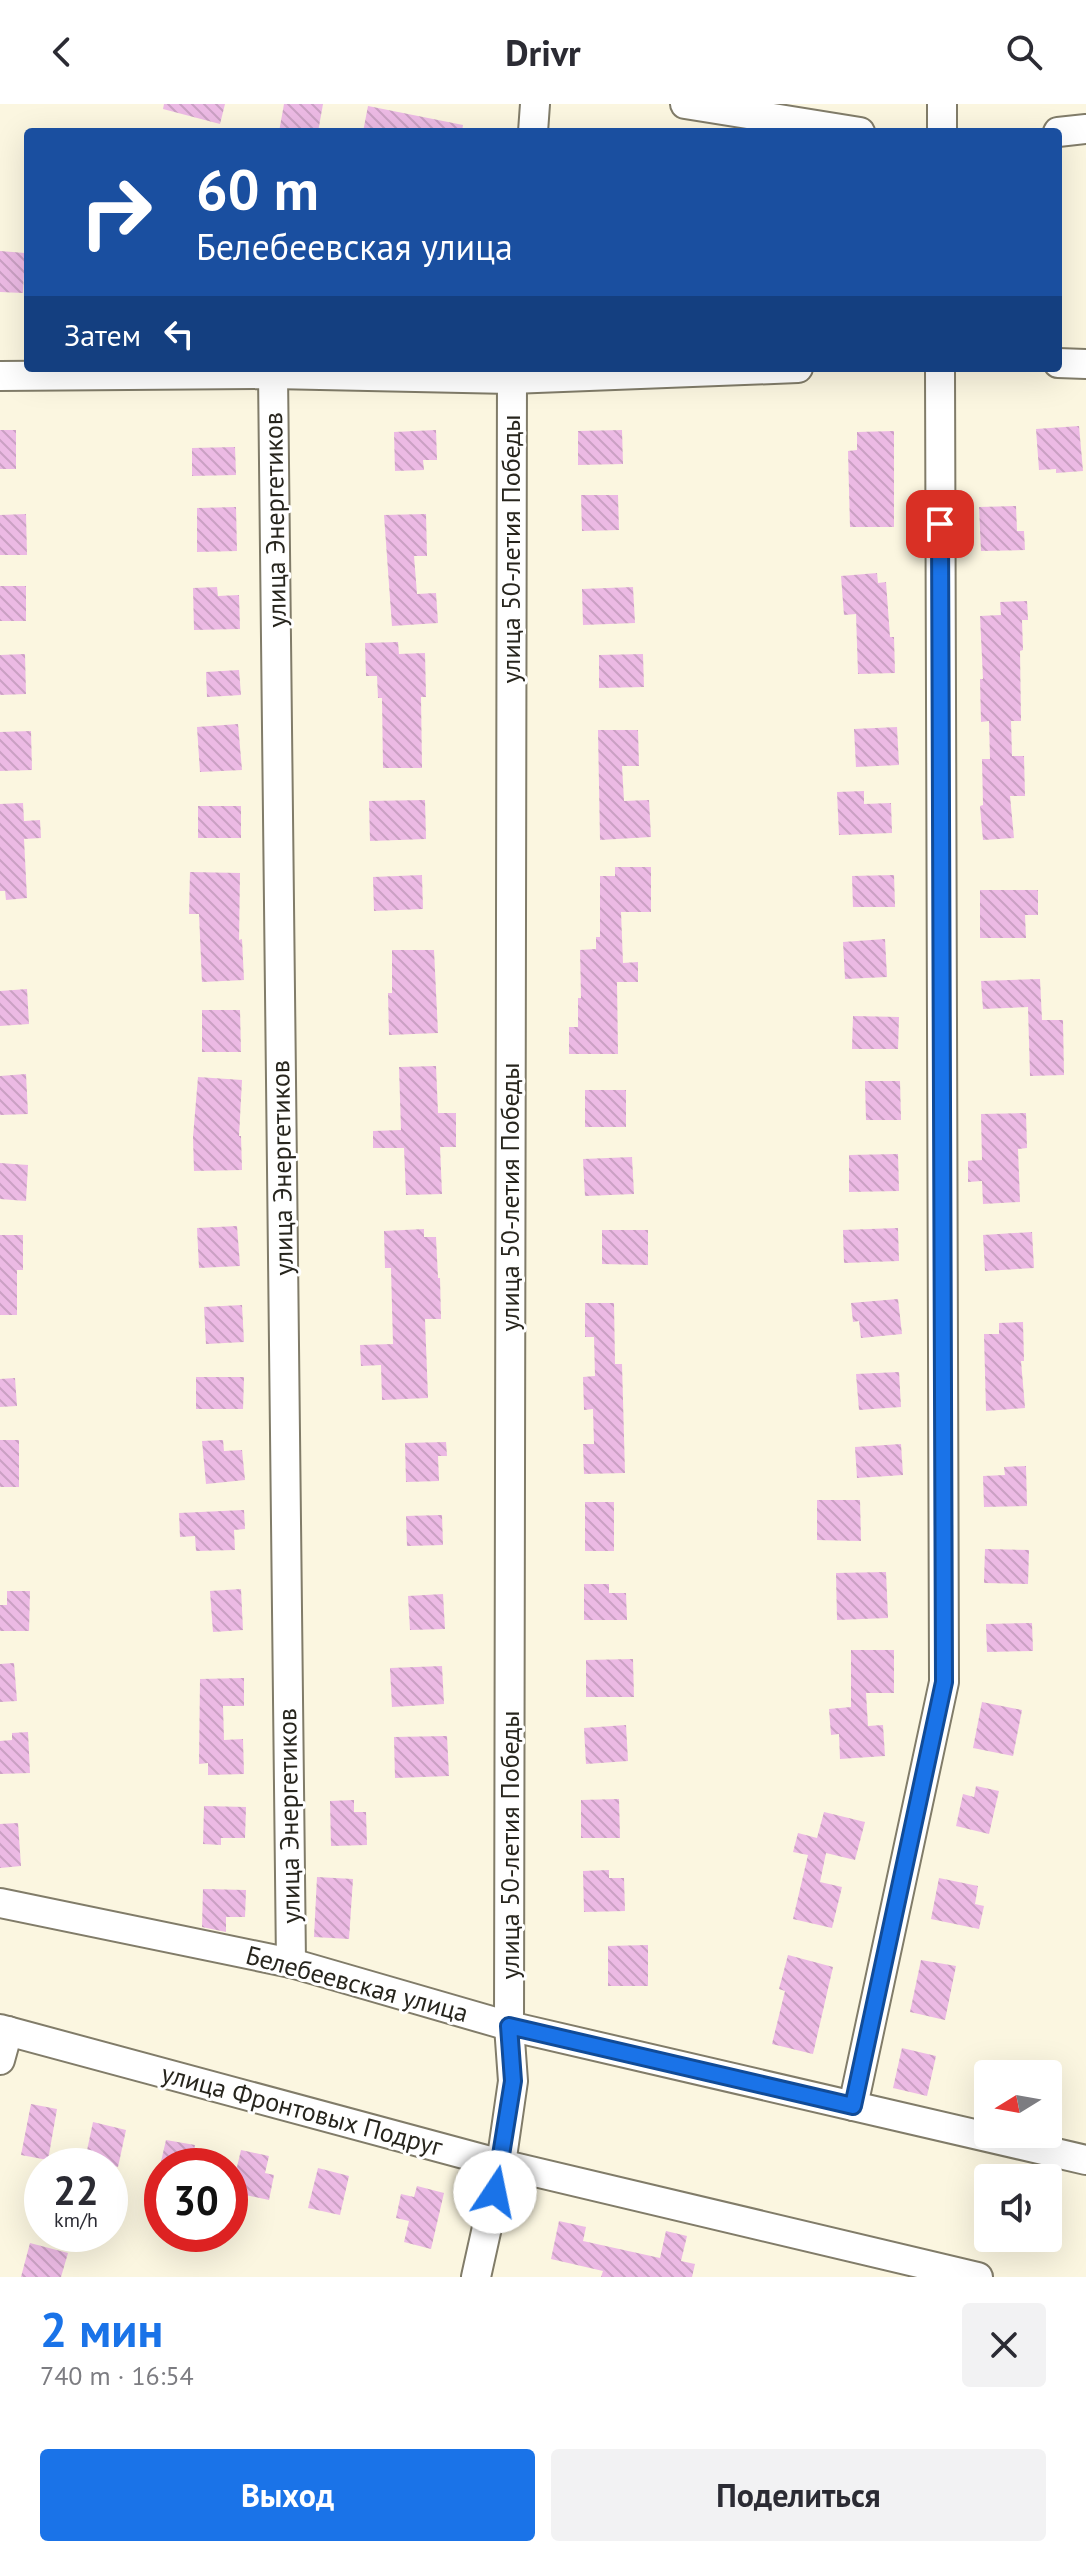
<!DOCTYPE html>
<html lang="ru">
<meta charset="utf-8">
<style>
:root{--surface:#fff;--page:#f2f2f3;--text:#2b2b33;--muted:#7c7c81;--accent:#1a73e8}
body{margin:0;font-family:"PT Sans",sans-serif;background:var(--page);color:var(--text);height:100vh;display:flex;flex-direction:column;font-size:30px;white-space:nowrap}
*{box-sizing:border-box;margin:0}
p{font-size:26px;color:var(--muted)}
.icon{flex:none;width:44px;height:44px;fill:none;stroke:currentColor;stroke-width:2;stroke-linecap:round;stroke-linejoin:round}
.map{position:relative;height:2173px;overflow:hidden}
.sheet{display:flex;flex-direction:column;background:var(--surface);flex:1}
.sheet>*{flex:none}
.top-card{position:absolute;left:24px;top:24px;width:1038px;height:244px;border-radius:8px;box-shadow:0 8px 32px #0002;background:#1a4fa0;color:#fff;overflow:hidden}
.needle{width:52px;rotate:259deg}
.buttons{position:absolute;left:974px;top:1956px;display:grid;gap:16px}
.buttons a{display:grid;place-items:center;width:88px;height:88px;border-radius:8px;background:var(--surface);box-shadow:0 8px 32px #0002;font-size:40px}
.speed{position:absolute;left:24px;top:2044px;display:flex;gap:16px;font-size:40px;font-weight:700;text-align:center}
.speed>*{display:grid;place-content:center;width:104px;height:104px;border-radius:50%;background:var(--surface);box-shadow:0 8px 32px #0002;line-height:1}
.speed small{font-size:20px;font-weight:400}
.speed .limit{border:12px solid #d22;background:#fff;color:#111}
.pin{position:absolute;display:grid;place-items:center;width:68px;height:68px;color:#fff;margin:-34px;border-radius:16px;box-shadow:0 4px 12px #0006}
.me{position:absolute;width:88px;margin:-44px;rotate:11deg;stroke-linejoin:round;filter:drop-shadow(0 0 6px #0008)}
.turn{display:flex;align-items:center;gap:28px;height:168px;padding:0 40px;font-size:36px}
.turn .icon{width:104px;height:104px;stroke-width:2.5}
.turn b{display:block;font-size:56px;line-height:68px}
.then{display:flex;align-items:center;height:76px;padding:0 40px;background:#0003;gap:16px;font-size:30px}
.round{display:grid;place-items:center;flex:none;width:84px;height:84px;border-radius:8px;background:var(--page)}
.overview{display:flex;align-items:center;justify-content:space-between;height:136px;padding:0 40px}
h1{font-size:48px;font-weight:700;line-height:60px;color:var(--accent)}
.button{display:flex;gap:16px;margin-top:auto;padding:16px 40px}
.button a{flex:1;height:92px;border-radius:8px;background:var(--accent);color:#fff;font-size:32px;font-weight:700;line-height:92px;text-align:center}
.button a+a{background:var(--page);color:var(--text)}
header{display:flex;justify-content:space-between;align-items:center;height:104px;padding:0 40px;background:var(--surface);font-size:36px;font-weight:700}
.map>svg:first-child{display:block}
.building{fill:url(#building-back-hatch)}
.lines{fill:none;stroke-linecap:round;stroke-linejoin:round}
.minor-casing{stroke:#817c69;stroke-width:32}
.minor{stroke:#fff;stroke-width:28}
.route-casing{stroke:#114b97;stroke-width:20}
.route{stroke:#1a73e8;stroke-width:14}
.labels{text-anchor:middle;stroke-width:6;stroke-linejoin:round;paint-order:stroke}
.street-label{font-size:26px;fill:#27251d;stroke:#fff}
</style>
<header><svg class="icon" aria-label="back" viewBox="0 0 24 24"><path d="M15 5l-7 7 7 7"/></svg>Drivr<svg class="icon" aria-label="search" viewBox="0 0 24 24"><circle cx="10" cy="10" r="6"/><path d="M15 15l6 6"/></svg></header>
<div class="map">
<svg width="1086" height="2173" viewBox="0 0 1086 2173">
<defs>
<pattern id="building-back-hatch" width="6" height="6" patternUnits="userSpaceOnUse" patternTransform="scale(2)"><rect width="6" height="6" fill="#ecbae4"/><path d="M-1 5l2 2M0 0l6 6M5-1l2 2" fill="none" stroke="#caa0c3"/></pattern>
</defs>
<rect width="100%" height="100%" fill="#fbf6e0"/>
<g class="building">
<polygon points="164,0 225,0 220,20 163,5"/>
<polygon points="284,0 323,0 318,28 279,28"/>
<polygon points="368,2 463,21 462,28 363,28"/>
<polygon points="0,147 25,149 23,189 0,188"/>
<polygon points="1079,322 1083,367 1056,369 1056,365 1039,366 1036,325"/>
<rect x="0" y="326" width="16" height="39"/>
<polygon points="436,326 437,356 423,356 424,366 395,367 394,328"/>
<polygon points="622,326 623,360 578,361 578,327"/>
<polygon points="894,327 894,423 850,423 848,347 857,346 857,328"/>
<polygon points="235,343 236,371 192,372 192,344"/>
<polygon points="581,391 618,391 619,426 582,427"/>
<polygon points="1016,402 1017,427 1024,427 1025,446 981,447 979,403"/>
<polygon points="236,403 237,447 197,448 197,404"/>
<polygon points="26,410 27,451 0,451 0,411"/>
<polygon points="426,410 427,452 414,452 417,490 436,489 438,519 392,522 384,411"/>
<polygon points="877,469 878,479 886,478 890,533 894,533 895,569 858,570 856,510 844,511 841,472"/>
<rect x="0" y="482" width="26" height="35"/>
<polygon points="217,483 218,492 239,491 240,525 194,526 193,484"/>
<polygon points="633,483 635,519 583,521 582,485"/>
<polygon points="1027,497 1028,516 1022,516 1023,546 1020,547 1021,617 1011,617 1012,652 1024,652 1025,692 1010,692 1014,734 983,736 980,702 983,701 982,655 990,655 989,617 981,618 980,575 983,575 980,512 1001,511 1000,498"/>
<polygon points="398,538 399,550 425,549 426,593 421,593 422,664 383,664 382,594 378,594 377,572 366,572 365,539"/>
<polygon points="25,550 26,590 0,591 0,551"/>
<polygon points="643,550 644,583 599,584 599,551"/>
<polygon points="239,566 241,591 207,593 206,568"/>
<polygon points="238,620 242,666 200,668 197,623"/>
<polygon points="897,623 899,661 856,663 854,625"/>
<polygon points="598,626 638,626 639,662 622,662 624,697 649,696 651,733 600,736"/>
<polygon points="31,627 32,666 0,667 0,628"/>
<polygon points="864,687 864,700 891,699 892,729 839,731 837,688"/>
<polygon points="425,696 426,735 370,737 369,697"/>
<polygon points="23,699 24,717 40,716 41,734 24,735 27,794 6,796 5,787 0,787 0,700"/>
<rect x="198" y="702" width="43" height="32"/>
<polygon points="615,763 651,763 651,808 621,808 623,859 638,858 638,878 617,878 618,950 569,950 569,923 578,923 578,894 581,894 580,846 596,845 596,833 600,833 600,772 615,772"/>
<polygon points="190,768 240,769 239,836 242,835 244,876 202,878 199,810 189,810"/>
<polygon points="422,771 423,805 374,807 373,773"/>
<polygon points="894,771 895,803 853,803 852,772"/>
<polygon points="980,786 1038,786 1038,811 1025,811 1026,834 980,834"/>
<polygon points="885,835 887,873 845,875 843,838"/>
<polygon points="392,846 434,846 438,929 389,931 388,889 392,889"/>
<polygon points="1040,875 1042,916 1063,916 1064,971 1030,972 1028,903 983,905 981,877"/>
<polygon points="27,885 29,920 0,922 0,887"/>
<polygon points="202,906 240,906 241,948 202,948"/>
<polygon points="853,912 899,913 898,945 852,945"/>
<polygon points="436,962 438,1009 456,1009 456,1043 440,1043 442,1090 406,1091 404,1044 373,1044 373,1027 401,1026 399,963"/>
<polygon points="26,970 28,1010 0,1011 0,972"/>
<polygon points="198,973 242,976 239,1032 241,1032 242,1066 194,1067 193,1033"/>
<polygon points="865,977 900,977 901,1016 866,1016"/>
<rect x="585" y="986" width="41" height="37"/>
<polygon points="1026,1009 1027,1044 1018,1045 1020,1098 983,1100 982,1077 968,1078 968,1057 982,1056 981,1010"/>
<polygon points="898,1050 899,1087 849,1088 849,1051"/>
<polygon points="632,1053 634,1090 585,1092 583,1055"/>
<polygon points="0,1059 28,1061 26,1097 0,1095"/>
<polygon points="237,1122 240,1162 199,1164 197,1124"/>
<polygon points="898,1124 899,1157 844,1159 843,1126"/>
<polygon points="424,1125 424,1133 436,1133 438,1174 440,1174 441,1215 425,1215 428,1294 382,1296 381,1261 361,1262 360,1241 393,1240 391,1164 385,1164 384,1127"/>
<polygon points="602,1126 648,1126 648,1161 602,1160"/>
<polygon points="1032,1128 1034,1164 985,1167 983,1131"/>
<polygon points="0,1131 23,1131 23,1166 17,1166 17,1211 0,1211"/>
<polygon points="898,1195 902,1230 861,1234 859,1217 853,1218 851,1199"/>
<polygon points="585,1199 614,1199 615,1260 622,1260 625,1369 584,1370 583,1340 594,1340 593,1305 584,1306 583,1273 595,1272 594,1233 585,1233"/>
<polygon points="242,1201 244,1238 206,1240 204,1203"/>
<polygon points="1023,1218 1024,1257 1021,1257 1025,1304 986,1307 984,1230 999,1230 999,1219"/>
<polygon points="899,1268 901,1303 859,1306 856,1270"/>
<polygon points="196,1273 244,1273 243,1305 196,1305"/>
<polygon points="15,1274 17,1302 0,1303 0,1275"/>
<rect x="0" y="1336" width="19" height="47"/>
<polygon points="223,1336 224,1347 242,1346 245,1376 206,1380 202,1337"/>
<polygon points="446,1338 447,1352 438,1352 439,1377 406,1378 405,1339"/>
<polygon points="901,1340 903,1371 857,1374 855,1343"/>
<polygon points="1026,1362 1027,1402 984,1403 983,1372 1005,1371 1004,1363"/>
<polygon points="817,1396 860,1396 861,1437 817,1436"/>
<rect x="585" y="1398" width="29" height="49"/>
<polygon points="244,1406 245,1425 234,1426 235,1446 196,1447 195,1432 180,1433 179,1409"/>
<polygon points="442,1411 443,1441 407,1442 406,1412"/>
<polygon points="985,1445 1029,1446 1028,1480 984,1479"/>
<polygon points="886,1468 888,1514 837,1516 836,1469"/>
<polygon points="584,1480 609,1480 609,1489 626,1489 627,1516 584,1516"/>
<polygon points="241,1485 243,1526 213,1528 210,1487"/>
<polygon points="7,1487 30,1487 29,1527 0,1527 0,1501 7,1501"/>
<polygon points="443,1490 445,1525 410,1526 408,1492"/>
<polygon points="1032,1519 1033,1547 987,1548 986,1520"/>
<polygon points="851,1546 894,1546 894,1589 866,1589 868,1622 883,1621 885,1652 840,1655 839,1630 831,1631 829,1605 851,1603"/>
<polygon points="633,1555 634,1593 586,1593 586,1556"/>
<polygon points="14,1559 17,1597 0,1598 0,1560"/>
<polygon points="442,1562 444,1600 392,1603 390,1564"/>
<polygon points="244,1574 244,1602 223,1602 224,1636 243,1635 244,1670 208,1671 208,1659 199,1660 200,1575"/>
<polygon points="982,1598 1022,1606 1013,1652 973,1644"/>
<polygon points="626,1621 628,1657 586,1660 584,1624"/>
<polygon points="28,1628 30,1669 0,1670 0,1637 12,1636 12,1629"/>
<polygon points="447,1632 449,1672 395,1674 394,1633"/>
<polygon points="976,1682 999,1687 989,1730 956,1722 963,1690 974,1693"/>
<polygon points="619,1695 620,1734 581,1734 581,1696"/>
<polygon points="354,1696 354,1708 366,1708 367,1741 331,1742 330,1697"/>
<polygon points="204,1702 246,1703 245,1734 221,1734 221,1741 203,1740"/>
<polygon points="824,1708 865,1718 855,1756 826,1749 820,1778 842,1783 832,1824 793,1815 808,1751 793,1748 798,1729 817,1734"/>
<polygon points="18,1719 21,1762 0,1764 0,1720"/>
<polygon points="609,1766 609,1774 624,1774 625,1807 584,1808 583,1767"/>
<polygon points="317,1773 353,1775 349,1835 314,1833"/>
<polygon points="939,1774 978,1782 975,1800 984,1802 979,1825 931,1815"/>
<polygon points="203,1785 246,1786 245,1813 226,1813 226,1828 202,1823"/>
<polygon points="648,1841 648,1882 608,1882 608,1842"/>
<polygon points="788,1851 833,1863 813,1950 772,1940 785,1887 779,1885"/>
<polygon points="921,1856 956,1862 945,1916 910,1908"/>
<polygon points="902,1944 936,1952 927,1992 893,1984"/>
<polygon points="31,2000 57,2005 48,2056 21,2051"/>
<polygon points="93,2018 126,2026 118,2063 85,2056"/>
<polygon points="166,2036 195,2041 191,2062 160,2062"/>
<polygon points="241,2046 269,2052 265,2069 274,2071 269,2096 231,2088"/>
<polygon points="318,2064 349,2072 340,2111 308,2104"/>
<polygon points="417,2082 444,2089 431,2145 404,2138 409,2117 396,2114 401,2090 414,2093"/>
<polygon points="559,2117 586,2123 583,2137 660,2154 666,2127 687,2132 681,2157 695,2160 692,2173 601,2173 603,2167 551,2155"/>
<polygon points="30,2139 68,2149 61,2173 21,2173"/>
</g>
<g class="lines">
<g class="minor-casing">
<g id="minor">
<polyline points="685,0 860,28"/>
<polyline points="533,28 535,0"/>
<polyline points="942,28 942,0"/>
<polyline points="1058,28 1086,25"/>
<polyline points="1058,259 1086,260"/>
<polyline points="273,270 291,1859"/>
<polyline points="0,272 273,270 511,275 798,264"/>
<polyline points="0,1799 291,1859 509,1922 1086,2056"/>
<polyline points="0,1925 501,2060 978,2173"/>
<polyline points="0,1956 8,1927"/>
<polyline points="853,2002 944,1578 940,264"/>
<polyline points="476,2173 501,2060 513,1977 509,1922 512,264"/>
</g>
</g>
<use href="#minor" class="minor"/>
</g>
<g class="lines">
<g class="route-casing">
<polyline id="route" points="495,2088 513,1977 509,1922 853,2002 944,1578 940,420"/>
</g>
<use href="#route" class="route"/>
</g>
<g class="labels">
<g class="street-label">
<text transform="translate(275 416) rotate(-91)" y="9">улица Энергетиков</text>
<text transform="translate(511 445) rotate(-90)" y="9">улица 50-летия Победы</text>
<text transform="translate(282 1064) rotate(-91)" y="9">улица Энергетиков</text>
<text transform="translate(510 1093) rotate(-90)" y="9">улица 50-летия Победы</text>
<text transform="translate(289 1712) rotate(-91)" y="9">улица Энергетиков</text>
<text transform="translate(510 1741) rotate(-90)" y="9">улица 50-летия Победы</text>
<text transform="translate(357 1880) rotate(15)" y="9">Белебеевская улица</text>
<text transform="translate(302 2006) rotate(15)" y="9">улица Фронтовых Подруг</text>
</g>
</g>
</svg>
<div class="buttons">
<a><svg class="needle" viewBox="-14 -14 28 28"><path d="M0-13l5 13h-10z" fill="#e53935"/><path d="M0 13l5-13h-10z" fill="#7c7c81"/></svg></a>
<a><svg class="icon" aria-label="sound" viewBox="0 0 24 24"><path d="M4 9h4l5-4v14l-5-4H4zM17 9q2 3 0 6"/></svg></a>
</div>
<div class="speed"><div>22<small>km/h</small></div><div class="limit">30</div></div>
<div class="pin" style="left:940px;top:420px;background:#d93025"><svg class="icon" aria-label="arrive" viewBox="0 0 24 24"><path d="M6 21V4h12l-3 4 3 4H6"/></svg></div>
<svg class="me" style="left:495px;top:2088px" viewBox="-20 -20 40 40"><circle r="19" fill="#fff"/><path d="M0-13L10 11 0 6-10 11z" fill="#1a73e8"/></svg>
<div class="top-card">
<div class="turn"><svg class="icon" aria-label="right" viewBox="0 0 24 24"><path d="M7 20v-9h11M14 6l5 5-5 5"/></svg><div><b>60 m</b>Белебеевская улица</div></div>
<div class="then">Затем<svg class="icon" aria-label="left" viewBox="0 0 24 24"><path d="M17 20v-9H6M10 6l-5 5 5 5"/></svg></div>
</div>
</div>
<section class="sheet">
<div class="overview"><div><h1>2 мин</h1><p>740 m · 16:54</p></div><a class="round"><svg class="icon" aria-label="close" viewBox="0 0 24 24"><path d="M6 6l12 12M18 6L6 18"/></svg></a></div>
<div class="button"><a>Выход</a><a>Поделиться</a></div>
</section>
